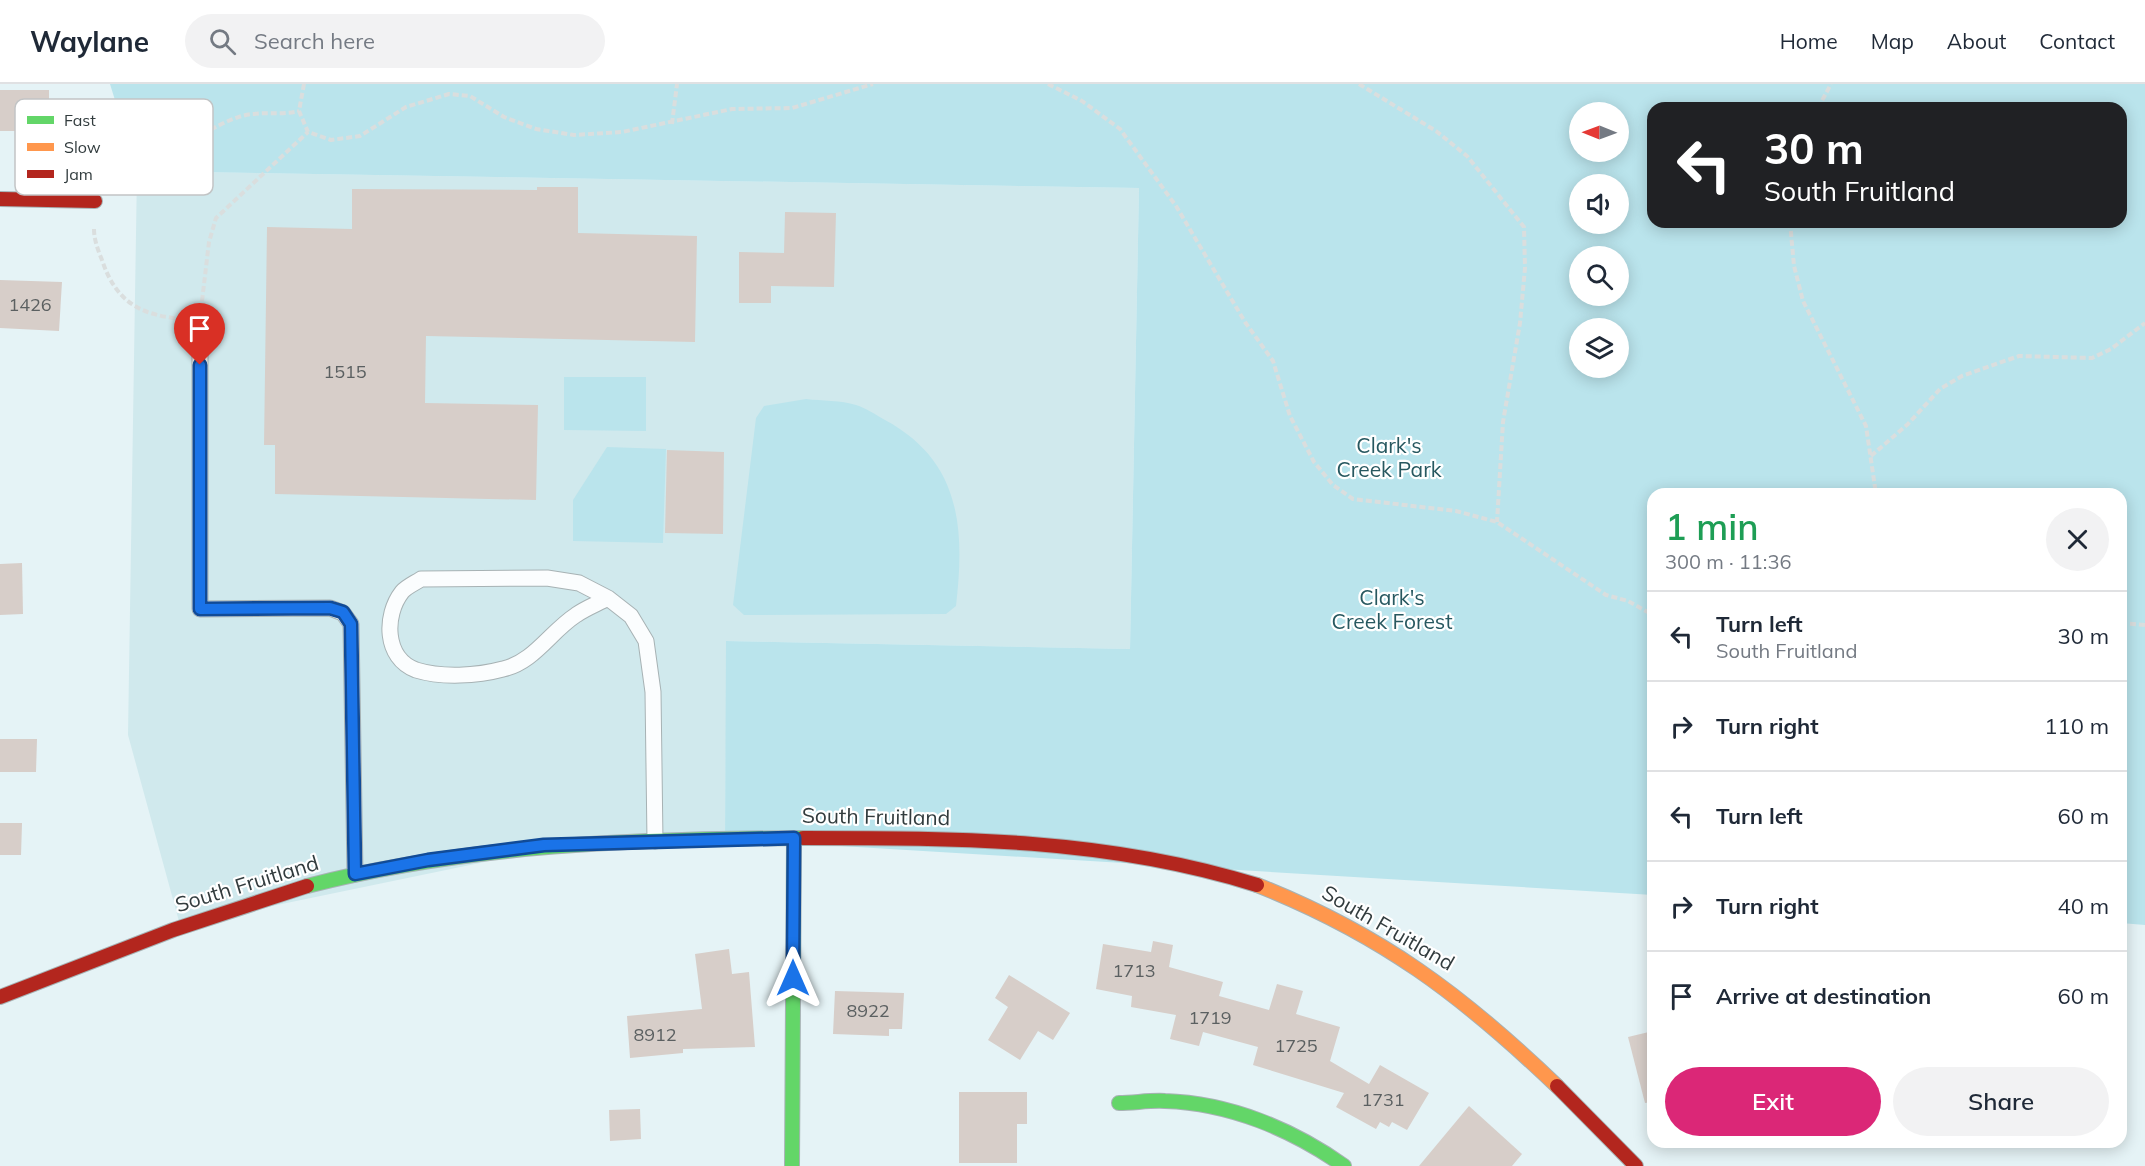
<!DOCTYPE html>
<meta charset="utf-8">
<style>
:root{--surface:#fff;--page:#f2f2f3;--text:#1f2937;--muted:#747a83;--line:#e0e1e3;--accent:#db2777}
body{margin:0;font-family:Mulish,sans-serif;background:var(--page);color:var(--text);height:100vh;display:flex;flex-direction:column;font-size:22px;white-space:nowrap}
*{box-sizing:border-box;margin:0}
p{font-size:20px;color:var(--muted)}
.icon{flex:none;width:33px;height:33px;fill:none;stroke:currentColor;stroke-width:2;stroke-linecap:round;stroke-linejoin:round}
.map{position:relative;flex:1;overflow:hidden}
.sheet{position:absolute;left:1647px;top:404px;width:480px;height:660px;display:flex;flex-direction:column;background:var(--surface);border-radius:18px;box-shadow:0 3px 15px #0003}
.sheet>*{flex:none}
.banner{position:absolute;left:1647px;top:18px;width:480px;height:126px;border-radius:18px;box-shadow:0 3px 15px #0003;background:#202124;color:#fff;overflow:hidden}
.needle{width:39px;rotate:271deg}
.fabs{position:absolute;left:1569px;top:18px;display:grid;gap:12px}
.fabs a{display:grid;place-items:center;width:60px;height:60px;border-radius:50%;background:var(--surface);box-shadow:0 3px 15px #0003;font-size:30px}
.pin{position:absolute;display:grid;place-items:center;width:51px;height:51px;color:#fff;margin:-62px -26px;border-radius:50% 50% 50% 0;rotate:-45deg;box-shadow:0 0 6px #0007}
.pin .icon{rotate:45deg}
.me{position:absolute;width:66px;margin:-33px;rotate:0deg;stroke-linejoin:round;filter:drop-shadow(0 0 4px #0008)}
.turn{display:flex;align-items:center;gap:21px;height:126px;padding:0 18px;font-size:27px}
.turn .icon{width:78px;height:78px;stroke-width:2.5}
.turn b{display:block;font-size:42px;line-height:51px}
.round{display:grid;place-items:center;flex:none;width:63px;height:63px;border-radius:32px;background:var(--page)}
.summary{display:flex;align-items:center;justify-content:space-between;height:102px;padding:0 18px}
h1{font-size:36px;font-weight:600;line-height:45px;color:#1e9e55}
.primary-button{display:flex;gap:12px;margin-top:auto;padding:12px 18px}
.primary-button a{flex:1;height:69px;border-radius:36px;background:var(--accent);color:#fff;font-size:24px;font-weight:600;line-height:69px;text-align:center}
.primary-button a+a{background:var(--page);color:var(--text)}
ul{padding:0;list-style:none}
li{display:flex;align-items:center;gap:18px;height:90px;padding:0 18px;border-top:2px solid var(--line)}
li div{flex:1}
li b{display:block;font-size:22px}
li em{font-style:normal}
header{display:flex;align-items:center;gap:36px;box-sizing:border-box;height:84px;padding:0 30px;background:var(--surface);border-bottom:2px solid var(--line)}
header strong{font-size:28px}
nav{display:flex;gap:33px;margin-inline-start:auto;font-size:21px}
.search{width:420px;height:54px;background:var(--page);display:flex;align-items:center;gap:15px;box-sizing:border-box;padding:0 21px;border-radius:33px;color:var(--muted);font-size:22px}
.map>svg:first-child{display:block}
.built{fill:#d0e9ed}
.green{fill:#bae4ec;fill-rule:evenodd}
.building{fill:#d7cec9}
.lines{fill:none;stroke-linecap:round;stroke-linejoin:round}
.lane-casing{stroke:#a7b2b4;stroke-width:17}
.fast-casing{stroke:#a7b2b4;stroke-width:16}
.slow-casing{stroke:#a7b2b4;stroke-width:16}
.jam-casing{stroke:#a7b2b4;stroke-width:16}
.path{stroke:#dadede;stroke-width:4;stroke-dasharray:6 3;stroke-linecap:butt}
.lane{stroke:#fbfdfe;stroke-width:15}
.fast{stroke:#63d668;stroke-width:14}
.slow{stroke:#ff974d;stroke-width:14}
.jam{stroke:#b3261e;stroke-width:14}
.route-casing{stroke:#114b97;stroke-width:15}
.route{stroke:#1a73e8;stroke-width:10}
.labels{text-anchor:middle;stroke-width:4.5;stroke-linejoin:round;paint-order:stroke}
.number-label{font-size:18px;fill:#5b6061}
.park-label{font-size:21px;fill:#275860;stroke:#fff}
.street-label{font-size:21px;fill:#323c3e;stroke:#fff}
.key{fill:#fff;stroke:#c2c4c5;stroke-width:1.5}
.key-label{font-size:16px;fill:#323c3e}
</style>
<header>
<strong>Waylane</strong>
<div class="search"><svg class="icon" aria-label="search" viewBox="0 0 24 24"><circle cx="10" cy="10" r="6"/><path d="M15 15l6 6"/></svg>Search here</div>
<nav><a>Home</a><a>Map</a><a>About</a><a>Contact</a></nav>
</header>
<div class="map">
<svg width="2145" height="1082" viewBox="0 0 2145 1082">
<rect width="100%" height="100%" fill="#e5f3f6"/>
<polygon class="built" points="137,87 1139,104 1130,565 727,557 725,755 576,759 180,841 128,651"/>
<g class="green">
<path d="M 110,0 L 2145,0 L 2145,841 L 2121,839 L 2121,410 L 1653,410 L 1653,811 L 725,755 L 726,557 L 1130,565 L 1139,104 L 137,87 ZM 1653,24 L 2121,24 L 2121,138 L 1653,138 ZM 1580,28 L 1618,28 L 1618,68 L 1580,68 ZM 1580,100 L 1618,100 L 1618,140 L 1580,140 ZM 1580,172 L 1618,172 L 1618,212 L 1580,212 ZM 1580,244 L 1618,244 L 1618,284 L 1580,284 Z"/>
<polygon points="564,293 646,293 646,347 564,346"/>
<path d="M 806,315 C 822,317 841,316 856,321 C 866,324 876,331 885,336 C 961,377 965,444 956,522 L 946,530 L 744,531 L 733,521 L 756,334 L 764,322 Z"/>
<polygon points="607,363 666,365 663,459 573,457 573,416"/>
</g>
<g class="building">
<polygon points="0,6 49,6 49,28 74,28 74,64 34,64 35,47 0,47"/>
<polygon points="537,103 578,103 578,149 697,152 695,258 426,252 425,319 538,321 536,416 275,410 275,361 264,361 267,143 352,145 352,105 537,106"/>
<polygon points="785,128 836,129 834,203 771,202 771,219 739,219 739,168 784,169"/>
<polygon points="0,196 62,198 59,247 0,244"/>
<polygon points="667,366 724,368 723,450 665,449"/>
<polygon points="22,479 23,530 0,531 0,480"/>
<polygon points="0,655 37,655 36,688 0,688"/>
<polygon points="0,739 22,739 21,771 0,771"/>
<polygon points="1153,857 1173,861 1169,883 1223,898 1219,912 1269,926 1277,900 1303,907 1296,930 1340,943 1330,977 1369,1000 1380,981 1429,1009 1407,1046 1392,1038 1389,1043 1380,1038 1376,1045 1336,1023 1344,1009 1253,981 1258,963 1203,948 1199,962 1170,955 1176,931 1131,923 1132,912 1096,905 1103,860 1151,868"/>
<polygon points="729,865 732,890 749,888 755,963 683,965 683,969 630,974 627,932 702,925 695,870"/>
<polygon points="1009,891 1070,929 1053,956 1038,947 1020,976 988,956 1008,923 995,914"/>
<polygon points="835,907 904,909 902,945 889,945 889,952 833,950"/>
<polygon points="1653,947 1653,1018 1645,1019 1628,953"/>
<polygon points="959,1008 1027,1008 1027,1040 1017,1040 1017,1079 959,1079"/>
<polygon points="1469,1022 1522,1070 1512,1082 1419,1082"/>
<polygon points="640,1025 641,1055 610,1057 609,1026"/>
</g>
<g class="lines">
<g class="lane-casing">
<g id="lane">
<polyline points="200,236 200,525 330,524 343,529 351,540 355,790"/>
<path d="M 608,514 C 597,520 586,524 576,531 C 550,548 534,578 503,585 C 477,592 442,594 416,586 C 384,574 384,531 402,508 C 406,503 415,499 421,495 L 547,494 L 579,499 L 608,514 L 631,532 L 646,557 L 653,608 L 655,757"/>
</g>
</g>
<g class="fast-casing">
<g id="fast">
<path d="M 307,802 C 470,760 636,755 803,754"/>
<path d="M 1119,1019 C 1134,1019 1150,1016 1165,1017 C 1229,1019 1292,1045 1344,1082"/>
<polyline points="792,1082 794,754"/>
</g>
</g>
<g class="slow-casing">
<path id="slow" d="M 1257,801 C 1381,850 1462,911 1557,1002"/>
</g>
<g class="jam-casing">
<g id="jam">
<polyline points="0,115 95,117"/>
<path d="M 803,754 C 960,754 1106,754 1257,801"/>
<polyline points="0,913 173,846 307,802"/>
<polyline points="1557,1002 1636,1082"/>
</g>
</g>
<g class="path">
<polyline points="304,0 299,27 308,48 331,56 360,52 406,23 449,10 470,12 504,33 536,45 574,51 622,48 732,25 792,24 873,0"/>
<polyline points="1048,0 1082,17 1120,45 1176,122 1245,238 1273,277 1290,332 1314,378 1333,401 1353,415 1456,427 1497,438 1606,511 1628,517 1653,531"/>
<polyline points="1359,0 1436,47 1467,72 1524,143 1525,184 1520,239 1503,338 1497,438"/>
<polyline points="1818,24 1831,0"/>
<polyline points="672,40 677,0"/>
<path d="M 123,107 C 156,97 168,74 194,56 C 209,46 235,31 253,30 C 269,28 283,31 299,27"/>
<polyline points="1790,138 1794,182 1803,217 1866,342 1876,410"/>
<path d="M 94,145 C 94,156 98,166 102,176 C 116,218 140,231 182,235"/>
<polyline points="202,217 209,158 216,134 308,48"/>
<polyline points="1871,372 1908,340 1940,305 1962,292 2019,272 2092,274 2111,265 2145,239"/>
<polyline points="2121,539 2145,541"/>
</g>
<use href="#lane" class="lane"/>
<use href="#fast" class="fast"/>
<use href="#slow" class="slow"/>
<use href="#jam" class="jam"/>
</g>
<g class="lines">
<g class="route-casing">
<polyline id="route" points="200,281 200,525 330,524 343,528 351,540 355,790 428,776 544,761 794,754 793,894"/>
</g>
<use href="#route" class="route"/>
</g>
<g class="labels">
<g class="number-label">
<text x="30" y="227">1426</text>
<text x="345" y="294">1515</text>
<text x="1134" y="893">1713</text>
<text x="868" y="933">8922</text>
<text x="1210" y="940">1719</text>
<text x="655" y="957">8912</text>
<text x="1296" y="968">1725</text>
<text x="1383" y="1022">1731</text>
</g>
<g class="park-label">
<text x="1389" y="369">Clark's<tspan x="1389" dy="24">Creek Park</tspan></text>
<text x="1392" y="521">Clark's<tspan x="1392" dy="24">Creek Forest</tspan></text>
</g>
<g class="street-label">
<text transform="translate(876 733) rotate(1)" y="7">South Fruitland</text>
<text transform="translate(247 800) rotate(-17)" y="7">South Fruitland</text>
<text transform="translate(1388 844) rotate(30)" y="7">South Fruitland</text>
</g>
</g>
<rect x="15" y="15" width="198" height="96" rx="9" class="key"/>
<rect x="27" y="32" width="27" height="8" fill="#63d668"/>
<rect x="27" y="59" width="27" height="8" fill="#ff974d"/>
<rect x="27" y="86" width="27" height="8" fill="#b3261e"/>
<g class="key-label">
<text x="64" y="42">Fast</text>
<text x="64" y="69">Slow</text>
<text x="64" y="96">Jam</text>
</g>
</svg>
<div class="fabs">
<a><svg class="needle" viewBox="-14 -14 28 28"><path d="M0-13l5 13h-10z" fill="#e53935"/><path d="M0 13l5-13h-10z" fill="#747a83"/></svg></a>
<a><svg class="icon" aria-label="sound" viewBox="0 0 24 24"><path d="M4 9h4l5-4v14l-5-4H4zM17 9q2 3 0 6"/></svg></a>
<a><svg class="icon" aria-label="search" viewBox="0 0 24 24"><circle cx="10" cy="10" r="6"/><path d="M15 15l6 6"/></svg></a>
<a><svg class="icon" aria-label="layers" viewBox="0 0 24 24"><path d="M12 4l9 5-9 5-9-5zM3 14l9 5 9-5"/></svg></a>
</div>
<div class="pin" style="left:200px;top:281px;background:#d93025"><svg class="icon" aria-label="arrive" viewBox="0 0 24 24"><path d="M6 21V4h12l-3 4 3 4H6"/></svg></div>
<svg class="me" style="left:793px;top:894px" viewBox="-20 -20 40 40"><path d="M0-17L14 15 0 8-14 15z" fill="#1a73e8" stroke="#fff" stroke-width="4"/></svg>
<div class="banner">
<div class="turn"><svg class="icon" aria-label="left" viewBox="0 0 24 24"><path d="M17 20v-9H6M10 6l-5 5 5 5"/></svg><div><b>30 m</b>South Fruitland</div></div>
</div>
<section class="sheet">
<div class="summary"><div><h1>1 min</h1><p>300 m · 11:36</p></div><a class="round"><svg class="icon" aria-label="close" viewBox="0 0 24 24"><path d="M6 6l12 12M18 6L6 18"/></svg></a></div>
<ul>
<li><svg class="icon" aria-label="left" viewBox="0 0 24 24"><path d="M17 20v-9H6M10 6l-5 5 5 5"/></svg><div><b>Turn left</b><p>South Fruitland</p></div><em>30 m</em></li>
<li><svg class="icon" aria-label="right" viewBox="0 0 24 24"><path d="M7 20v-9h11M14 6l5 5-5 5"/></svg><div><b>Turn right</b></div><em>110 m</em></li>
<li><svg class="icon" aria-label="left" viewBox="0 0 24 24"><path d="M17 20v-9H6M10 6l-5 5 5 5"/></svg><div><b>Turn left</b></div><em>60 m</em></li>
<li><svg class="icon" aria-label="right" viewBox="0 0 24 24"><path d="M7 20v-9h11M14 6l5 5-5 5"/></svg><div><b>Turn right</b></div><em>40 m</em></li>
<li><svg class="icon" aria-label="arrive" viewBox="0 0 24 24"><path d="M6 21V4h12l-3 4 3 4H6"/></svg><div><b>Arrive at destination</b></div><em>60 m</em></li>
</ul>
<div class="primary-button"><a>Exit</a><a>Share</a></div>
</section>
</div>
